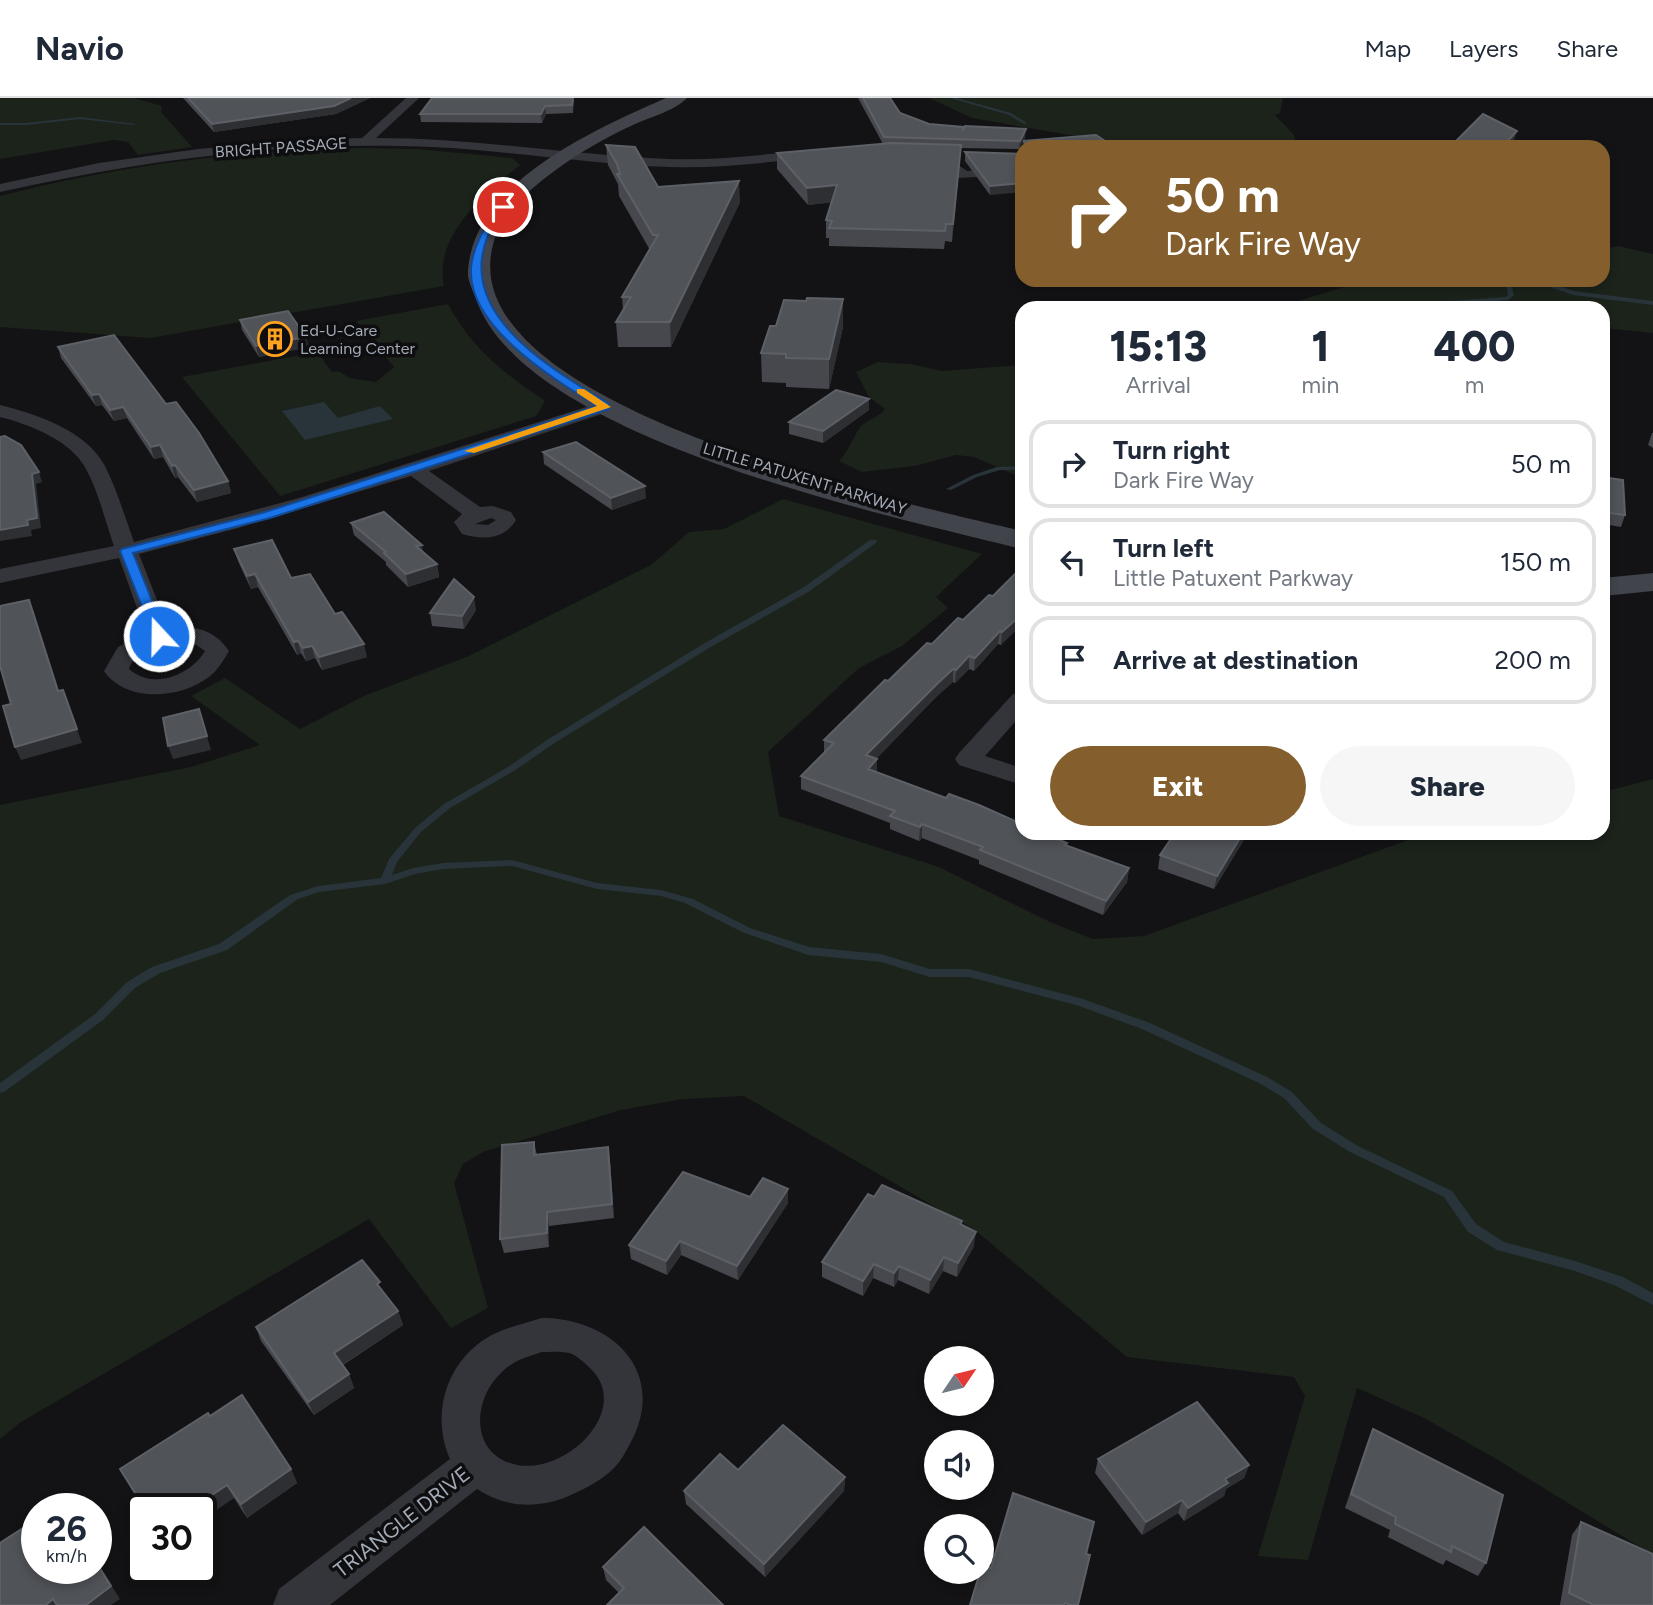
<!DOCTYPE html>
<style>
:root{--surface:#fff;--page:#f6f6f7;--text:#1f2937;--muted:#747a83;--line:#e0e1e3;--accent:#845f2d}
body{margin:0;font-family:Figtree,sans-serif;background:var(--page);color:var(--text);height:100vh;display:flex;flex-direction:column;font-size:26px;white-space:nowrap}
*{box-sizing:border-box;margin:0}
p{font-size:23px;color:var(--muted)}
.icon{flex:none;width:38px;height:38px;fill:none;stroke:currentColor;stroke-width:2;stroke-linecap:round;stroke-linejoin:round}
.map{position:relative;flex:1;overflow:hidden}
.panel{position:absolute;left:1015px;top:203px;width:595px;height:539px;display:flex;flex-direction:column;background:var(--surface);border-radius:21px;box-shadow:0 4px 10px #0003}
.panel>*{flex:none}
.guide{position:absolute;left:1015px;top:42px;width:595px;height:147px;border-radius:21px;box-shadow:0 4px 10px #0003;background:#845f2d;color:#fff;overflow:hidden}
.needle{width:46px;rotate:55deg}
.controls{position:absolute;left:924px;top:1248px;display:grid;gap:14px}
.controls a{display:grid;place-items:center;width:70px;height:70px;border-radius:50%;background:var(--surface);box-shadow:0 4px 10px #0003;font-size:35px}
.speed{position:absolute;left:21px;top:1395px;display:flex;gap:14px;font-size:35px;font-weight:700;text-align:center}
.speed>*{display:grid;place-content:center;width:91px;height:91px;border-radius:50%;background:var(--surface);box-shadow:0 4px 10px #0003;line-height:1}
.speed small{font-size:18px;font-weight:400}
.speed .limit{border:4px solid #111;border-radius:10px;background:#fff;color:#111}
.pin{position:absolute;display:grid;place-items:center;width:60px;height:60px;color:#fff;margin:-30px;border:4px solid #fff;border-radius:50%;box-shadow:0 2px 7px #0007}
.me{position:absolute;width:77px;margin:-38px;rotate:339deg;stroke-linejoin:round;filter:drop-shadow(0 0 5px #0008)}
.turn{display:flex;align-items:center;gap:24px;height:147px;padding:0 35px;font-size:32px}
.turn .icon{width:91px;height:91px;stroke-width:2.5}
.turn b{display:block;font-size:49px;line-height:60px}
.eta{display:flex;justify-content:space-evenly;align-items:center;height:119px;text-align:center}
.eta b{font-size:42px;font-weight:800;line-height:49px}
.button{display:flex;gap:14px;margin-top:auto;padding:14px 35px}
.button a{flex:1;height:80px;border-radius:42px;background:var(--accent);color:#fff;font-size:28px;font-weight:800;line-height:80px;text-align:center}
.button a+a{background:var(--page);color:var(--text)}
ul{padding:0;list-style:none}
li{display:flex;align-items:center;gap:21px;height:88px;margin:0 14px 10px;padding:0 21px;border:4px solid var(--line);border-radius:21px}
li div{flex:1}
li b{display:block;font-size:26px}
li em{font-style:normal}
header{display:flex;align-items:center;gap:42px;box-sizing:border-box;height:98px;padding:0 35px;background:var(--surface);border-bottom:2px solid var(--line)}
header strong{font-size:33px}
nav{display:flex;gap:38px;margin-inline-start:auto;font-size:24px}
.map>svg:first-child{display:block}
.green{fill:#1b231b}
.water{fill:#28343a}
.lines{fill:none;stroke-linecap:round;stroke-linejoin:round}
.stream{fill:#28343a;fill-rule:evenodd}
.street{fill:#34353a;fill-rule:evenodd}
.secondary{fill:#41444b;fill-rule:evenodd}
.wall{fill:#46484d}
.shaded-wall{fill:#2d2f32}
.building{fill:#505358;stroke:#5d6167;stroke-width:2}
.route{fill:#1a73e8;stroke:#114b97;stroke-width:2}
.slow{fill:#f59e0b}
.labels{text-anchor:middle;stroke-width:7;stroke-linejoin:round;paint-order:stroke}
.far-street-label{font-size:16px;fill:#a3abb7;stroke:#0e0e10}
.far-poi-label{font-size:16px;fill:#a3abb7;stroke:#0e0e10;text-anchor:start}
.near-street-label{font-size:21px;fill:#a3abb7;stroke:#0e0e10}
</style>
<header>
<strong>Navio</strong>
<nav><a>Map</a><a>Layers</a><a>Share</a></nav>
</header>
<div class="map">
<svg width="1653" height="1507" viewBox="0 0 1653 1507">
<rect width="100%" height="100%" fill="#131315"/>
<g class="green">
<polygon points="0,0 134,0 162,8 161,14 192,49 138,57 128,44 114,42 0,61"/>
<polygon points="929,0 1283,0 1280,15 1275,17 1294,37 1295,45 1301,49 1139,49 972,20"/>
<path d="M 363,50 L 417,51 L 512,60 L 520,67 C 486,95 433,137 444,188 L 150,240 L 0,229 L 0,98 C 119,67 241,52 363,50 Z"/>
<polygon points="1618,148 1653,156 1653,235 1603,230 1603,210 1258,210 1273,205 1298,203 1367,182 1603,182 1603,151"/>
<path d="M 448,206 C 473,252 503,274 545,303 L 536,318 L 280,398 L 182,279 L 317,254 L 332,274 L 338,273 L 350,280 L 376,284 L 394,269 L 356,223 Z"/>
<path d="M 878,264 L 910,266 L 942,273 L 1022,267 L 1022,385 L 1015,377 L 974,359 L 956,357 L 915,368 L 862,374 L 839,363 C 849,353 852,340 861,328 C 868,321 878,320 885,311 L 869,299 L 856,274 Z"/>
<polygon points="783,401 982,456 936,499 948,510 902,548 859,570 768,654 779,718 939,769 1052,825 1093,841 1144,838 1411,741 1436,735 1603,735 1603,694 1653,681 1653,1457 1498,1362 1424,1320 1357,1290 1308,1462 1258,1458 1305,1298 1294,1279 1127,1259 975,1132 744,998 683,1001 621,1012 483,1054 463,1066 454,1085 488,1210 451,1230 369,1121 21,1324 0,1341 0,707 191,669 260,647 191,598 225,580 300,631 366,597 469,558 651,467 689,434 724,431"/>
</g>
<polygon class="water" points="324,304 338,320 380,308 393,321 305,342 282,313"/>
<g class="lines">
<g class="stream">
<polygon points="950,0 957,0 1011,15 1027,25 1024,26 1009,17"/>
<polygon points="80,19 136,26 134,27 80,21 26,27 0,27 0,25 26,25"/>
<polygon points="1541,182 1574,193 1653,203 1653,207 1573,197 1541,186 1511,187 1514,197 1508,202 1428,210 1449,203 1506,199 1508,197 1506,185"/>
<polygon points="1022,368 1022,372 1000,372 977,379 951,392 946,391 973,377 997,369"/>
<polygon points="870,442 876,442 877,444 810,493 709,550 553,646 514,673 450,710 421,734 397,764 392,777 413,770 443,765 512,762 597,785 661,792 693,801 750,830 809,849 881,856 930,871 969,871 1083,901 1150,925 1267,979 1292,994 1321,1025 1358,1048 1452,1093 1476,1126 1504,1144 1575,1163 1623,1179 1653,1195 1653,1207 1614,1187 1575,1173 1497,1152 1468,1134 1444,1099 1350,1054 1313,1031 1284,1000 1259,985 1142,931 1076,907 969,879 930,879 881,864 808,857 742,834 685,805 661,798 597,791 512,768 443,771 415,776 385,786 319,794 298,801 227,852 160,875 135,890 103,922 4,994 0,995 0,985 95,916 127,884 152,869 219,846 290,797 318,788 381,780 389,761 415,730 444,706 508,669 547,642 703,546 804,489"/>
</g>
<g class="street">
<path d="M 406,0 L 419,0 L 376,40 C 474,40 571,57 669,61 C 717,63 765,56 813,52 L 819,56 L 813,60 C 765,64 718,71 670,69 C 580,66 490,49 400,48 C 265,45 131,65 0,94 L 0,86 L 99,65 L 198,51 L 299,42 L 362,40 Z"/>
<polygon points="936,52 967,73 1022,68 1022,76 959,80 931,59 930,56"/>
<path d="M 605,303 L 614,309 L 611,313 L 429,373 L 480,409 L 493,408 L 511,414 L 516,422 C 504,442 483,442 462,436 L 454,424 L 462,416 L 411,378 L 238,430 L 139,456 L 168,530 C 193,527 214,531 229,553 C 223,563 218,572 209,579 C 180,601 126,605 104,573 L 118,549 L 146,535 L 119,460 L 0,485 L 0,471 L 114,448 C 105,423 99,395 86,371 C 72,343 29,326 0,319 L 0,307 C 36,316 86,332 105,368 C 117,392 125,419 134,444 L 299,400 ZM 491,420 L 496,422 L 488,427 L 475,426 ZM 175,543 L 192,544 L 205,553 C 190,578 152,592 129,571 C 135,552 157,545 175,543 Z"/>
<polygon points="1022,594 1022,616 985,658 1022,670 1022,687 959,667 955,661 959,655 1013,596"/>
<path d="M 542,1220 C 608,1220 665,1269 634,1338 C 628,1349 623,1361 614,1370 C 600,1384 582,1392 564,1400 C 534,1411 504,1409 477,1391 L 330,1507 L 273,1507 L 279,1491 L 450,1361 C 431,1318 445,1267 485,1241 C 502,1230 523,1226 542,1220 ZM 542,1254 C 550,1254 561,1253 569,1255 C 577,1257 584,1265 590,1270 C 634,1312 564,1380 513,1366 C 470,1354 473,1302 500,1276 C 512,1263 526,1259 542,1254 Z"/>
</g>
<g class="secondary">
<path d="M 666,0 L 687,0 C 675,13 647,20 631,28 C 590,46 514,93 497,135 C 427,306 915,407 1022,433 L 1022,451 C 890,418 519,340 475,198 C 472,191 467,181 468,173 C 473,84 596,31 666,0 Z"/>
<polygon points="1653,475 1653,493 1603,498 1603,480"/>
</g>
</g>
<g class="wall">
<polygon points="183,0 370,0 336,16 214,34"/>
<polygon points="574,0 573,15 546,16 542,25 421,24 420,16"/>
<polygon points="858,0 890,0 900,15 929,26 963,32 1025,40 1019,51 961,50 952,144 945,143 944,151 829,148 829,140 826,140 826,122 832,104 808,107 777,71 777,55 883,46"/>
<polygon points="606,47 658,89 740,104 671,249 618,249 616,224 623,212 622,199 650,152 619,98 618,86 608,67"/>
<polygon points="965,54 1022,56 990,97 965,63"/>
<polygon points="240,222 309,249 259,259 242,232"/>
<polygon points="843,229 829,291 786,289 786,285 762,284 761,255"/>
<polygon points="58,249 166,306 228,383 231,395 197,404 178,379 175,380 163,359 154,361 127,320 114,323 102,307 96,308 61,260"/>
<polygon points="869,312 823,345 789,336 789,324"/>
<polygon points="1652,335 1653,335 1653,350 1648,347"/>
<polygon points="543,354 646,400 612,412 544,366"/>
<polygon points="1603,379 1625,417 1621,429 1603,426"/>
<polygon points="351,425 424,455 437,466 439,479 408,489 386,467 386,464 354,437"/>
<polygon points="234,451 291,480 367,559 322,572 315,560 306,563 301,555 297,557 258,489 251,491 238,463"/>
<polygon points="1022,476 1001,547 998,546 974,573 969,571 955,585 953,584 937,598 876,661 877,675 1067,745 1066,747 1129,770 1127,784 1103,817 979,766 979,762 922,740 919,743 890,731 890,725 801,691 801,678 824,655 824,642 888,583 932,546"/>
<polygon points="476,512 464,531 432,528 430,515"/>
<polygon points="1175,735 1248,735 1214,791 1158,771 1160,757"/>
<polygon points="534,1044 537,1057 608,1049 610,1063 614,1120 549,1128 549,1149 504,1155 500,1141"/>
<polygon points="788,1091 788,1105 738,1182 681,1157 667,1177 631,1161 629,1147 750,1099"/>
<polygon points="874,1099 962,1123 962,1127 974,1148 957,1179 943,1173 929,1196 898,1182 894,1189 873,1180 863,1198 822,1179 822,1164"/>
<polygon points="383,1193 398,1213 403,1227 343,1267 349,1276 354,1290 314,1317 261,1243 256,1229"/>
<polygon points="210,1318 291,1371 297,1385 247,1420 234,1400 201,1410 144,1410 120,1371"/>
<polygon points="1373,1331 1486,1465 1478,1478 1446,1462 1443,1467 1388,1439 1390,1432 1345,1410 1367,1345"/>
<polygon points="1098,1361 1249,1367 1244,1380 1226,1391 1224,1398 1184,1423 1178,1415 1142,1437 1095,1375"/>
<polygon points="738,1372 845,1379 844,1393 765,1479 686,1406 684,1393"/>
<polygon points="1581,1424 1653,1507 1560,1507 1572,1437"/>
<polygon points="603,1469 723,1507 619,1495 606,1482"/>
</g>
<g class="shaded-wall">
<polygon points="351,0 370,0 336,16 214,34 212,26"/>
<polygon points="545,8 546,16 542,25 541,16"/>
<polygon points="1026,31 1025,40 1019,51 1020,43"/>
<polygon points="1517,33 1513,46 1510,49 1502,49"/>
<polygon points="961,47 960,63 952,144 953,126"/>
<polygon points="739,83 740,104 671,249 670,224"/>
<polygon points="1022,85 1022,94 990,97 990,88"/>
<polygon points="837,87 837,104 808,107 807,90"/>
<polygon points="843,201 843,229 829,291 829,261"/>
<polygon points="306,239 309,249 259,259 256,248"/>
<polygon points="99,296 102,307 96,308 92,297"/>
<polygon points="869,301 869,312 823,345 823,333"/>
<polygon points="123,309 127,320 114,323 110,312"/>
<polygon points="160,347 163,359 154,361 151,349"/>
<polygon points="175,367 178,379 175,380 172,368"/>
<polygon points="39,374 42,384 36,386 41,430 31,432 32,438 0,443 0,432 32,376"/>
<polygon points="228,383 231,395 197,404 194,392"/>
<polygon points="645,388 646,400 612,412 611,400"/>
<polygon points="422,447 424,459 416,448"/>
<polygon points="437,466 439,479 408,489 406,476"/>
<polygon points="255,476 258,489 251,491 247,478"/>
<polygon points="474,499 476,512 464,531 462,518"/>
<polygon points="29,502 34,514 63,606 58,593"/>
<polygon points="1022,516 1022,527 1001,547 1002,534"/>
<polygon points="1000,533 998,546 974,573 975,560"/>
<polygon points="298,543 301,555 297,557 294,544"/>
<polygon points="364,546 367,559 322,572 319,559"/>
<polygon points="312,548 315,560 306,563 303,550"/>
<polygon points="969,558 969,571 955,585 956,572"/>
<polygon points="953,571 953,584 937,598 866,671 866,657 938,585"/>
<polygon points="63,592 82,645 21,662 15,649"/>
<polygon points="199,611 211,652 173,661 168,648"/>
<polygon points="877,661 877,675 868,671"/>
<polygon points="922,726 922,740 919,743 920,729"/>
<polygon points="1243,735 1248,735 1214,791 1217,778"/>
<polygon points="1129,770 1127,784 1103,817 1106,803"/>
<polygon points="608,1049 610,1063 614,1120 612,1106"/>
<polygon points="788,1091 788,1105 738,1182 737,1168"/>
<polygon points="547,1114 549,1128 549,1149 547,1135"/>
<polygon points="976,1134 974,1148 957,1179 958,1165"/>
<polygon points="680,1143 681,1157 667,1177 666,1163"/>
<polygon points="944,1159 943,1173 929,1196 930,1182"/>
<polygon points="874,1166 873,1180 863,1198 863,1183"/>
<polygon points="899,1168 898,1182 894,1189 894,1175"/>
<polygon points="398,1213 403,1227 339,1269 334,1255"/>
<polygon points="349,1276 354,1290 314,1317 308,1304"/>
<polygon points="1249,1367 1244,1380 1226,1391 1224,1398 1184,1423 1188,1410 1225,1381"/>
<polygon points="291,1371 297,1385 247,1420 241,1406"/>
<polygon points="845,1379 844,1393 765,1479 764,1466"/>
<polygon points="227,1387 234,1400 201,1423 201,1410 192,1410"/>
<polygon points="147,1399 154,1410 144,1410 140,1403"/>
<polygon points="1182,1402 1178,1415 1142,1437 1146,1424"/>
<polygon points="96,1464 120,1501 111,1507 86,1507"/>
<polygon points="53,1501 57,1507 46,1507"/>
</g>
<g class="building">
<polygon points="188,0 351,0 334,8 212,26"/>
<polygon points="432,0 573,0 572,7 545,8 541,16 420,16"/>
<polygon points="863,0 890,0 900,15 929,26 963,29 963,32 965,28 1026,31 1020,43 884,39"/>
<polygon points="1483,16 1517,33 1502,49 1450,49"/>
<polygon points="1096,37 1114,49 1025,49 1024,43"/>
<polygon points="892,45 961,47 953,126 946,126 945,133 829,130 832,123 826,122 837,87 807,90 777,55"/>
<polygon points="606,47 635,49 658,89 739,83 670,224 616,224 631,199 622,199 658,137 653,137 617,76 620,76 617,66"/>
<polygon points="965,54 1022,56 1022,85 990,88"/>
<polygon points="807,200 843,201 829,261 786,260 786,256 761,255 770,228 776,228 784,202 806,203"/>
<polygon points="288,213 306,239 256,248 240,222"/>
<polygon points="114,237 166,306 176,304 199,335 228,383 194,392 175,367 172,368 160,347 151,349 123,309 110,312 99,296 92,297 58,249"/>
<polygon points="836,292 869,301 823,333 789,324"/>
<polygon points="5,338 21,347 39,374 32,376 37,420 27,422 28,427 0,432 0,339"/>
<polygon points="576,344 645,388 611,400 543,354"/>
<polygon points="1603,379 1623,382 1625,417 1603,414"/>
<polygon points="384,414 422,447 416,448 437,466 406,476 384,455 386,454 351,425"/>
<polygon points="272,442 291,480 310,476 335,516 342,514 364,546 319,559 312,548 303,550 298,543 294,544 255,476 247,478 234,451"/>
<polygon points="1017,474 1022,476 1022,516 1002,534 1000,533 975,560 969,558 956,572 953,571 938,585 866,657 877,661 868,671 946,700 949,696 979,707 1022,726 1022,735 1043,735 1067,745 1065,747 1129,770 1106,803 980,752 983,749 922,726 920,729 890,718 895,713 801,678 834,645 824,642 885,582 888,583 927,545 932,546 958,520 963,522 989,497 993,498"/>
<polygon points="454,481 474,499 462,518 430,515"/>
<polygon points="29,502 58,593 63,592 77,631 15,649 3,608 11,606 0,568 0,508"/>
<polygon points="199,611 207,638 168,648 163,620"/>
<polygon points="1175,735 1243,735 1217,778 1160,757"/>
<polygon points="534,1044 534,1057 608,1049 612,1106 547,1114 547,1135 500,1141 502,1047"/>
<polygon points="683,1074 750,1099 763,1080 788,1091 737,1168 680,1143 666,1163 629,1147"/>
<polygon points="882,1087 962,1123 960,1126 976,1134 958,1165 944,1159 930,1182 899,1168 894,1175 874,1166 863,1183 822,1164 868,1096 874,1099"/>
<polygon points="362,1162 380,1184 377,1186 398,1213 334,1255 349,1276 308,1304 256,1229"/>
<polygon points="242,1297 291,1371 241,1406 227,1387 192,1410 154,1410 147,1399 140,1403 120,1371 208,1315 210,1318"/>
<polygon points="1197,1304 1249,1367 1225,1381 1228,1385 1188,1410 1182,1402 1146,1424 1098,1361"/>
<polygon points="783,1327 845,1379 764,1466 684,1393 720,1356 738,1372"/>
<polygon points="1373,1331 1503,1397 1486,1465 1452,1448 1451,1454 1395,1426 1396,1419 1351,1396"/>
<polygon points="1013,1395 1094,1424 1086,1456 1090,1457 1078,1507 1070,1507 1065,1505 1064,1507 970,1507 980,1474 982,1474 982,1466 991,1470"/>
<polygon points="59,1406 62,1410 52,1410"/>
<polygon points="37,1421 37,1470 96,1470 96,1464 111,1488 86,1507 57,1507 53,1501 46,1507 0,1507 0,1445"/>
<polygon points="1581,1424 1653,1456 1653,1507 1594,1507 1569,1495"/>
<polygon points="644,1429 723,1507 607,1507 624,1490 603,1469"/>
</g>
<path class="route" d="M 500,107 L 507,109 C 501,117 493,126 489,135 C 453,216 552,271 609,306 L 609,311 L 270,420 L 133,455 L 166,538 L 159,542 L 155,541 L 120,453 L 122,451 L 262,415 L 597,308 C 554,281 467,229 471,170 C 473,146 487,126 500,107 Z"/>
<polygon class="slow" points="577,291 584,291 611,309 474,355 464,353 597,308 577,295"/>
<defs>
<g id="building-ring" transform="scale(1.75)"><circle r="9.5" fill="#0e0e10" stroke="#ffa121" stroke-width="1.5"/><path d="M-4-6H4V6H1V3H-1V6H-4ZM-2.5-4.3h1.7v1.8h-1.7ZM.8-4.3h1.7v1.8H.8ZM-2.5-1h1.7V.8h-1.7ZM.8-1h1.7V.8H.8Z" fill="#ffa121"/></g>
</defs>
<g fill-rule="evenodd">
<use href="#building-ring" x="275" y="241"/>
</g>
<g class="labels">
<g class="far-street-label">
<text transform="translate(281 49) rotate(-4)" y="6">BRIGHT PASSAGE</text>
<text transform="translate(805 380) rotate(17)" y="6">LITTLE PATUXENT PARKWAY</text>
</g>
<g class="far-poi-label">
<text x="300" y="238">Ed-U-Care<tspan x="300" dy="18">Learning Center</tspan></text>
</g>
<g class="near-street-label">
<text transform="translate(402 1424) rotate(-38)" y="7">TRIANGLE DRIVE</text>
</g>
</g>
</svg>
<div class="controls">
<a><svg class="needle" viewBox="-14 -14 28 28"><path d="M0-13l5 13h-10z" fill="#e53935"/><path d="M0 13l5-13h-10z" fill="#747a83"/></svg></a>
<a><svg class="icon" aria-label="sound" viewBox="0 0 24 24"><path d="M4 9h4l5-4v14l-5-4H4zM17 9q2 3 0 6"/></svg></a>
<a><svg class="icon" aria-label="search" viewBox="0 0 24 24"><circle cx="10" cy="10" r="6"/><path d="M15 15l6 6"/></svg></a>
</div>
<div class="speed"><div>26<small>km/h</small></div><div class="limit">30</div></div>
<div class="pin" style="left:503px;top:109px;background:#d93025"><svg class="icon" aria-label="arrive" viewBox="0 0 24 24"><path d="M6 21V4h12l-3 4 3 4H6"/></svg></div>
<svg class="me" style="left:159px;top:538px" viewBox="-20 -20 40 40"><circle r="17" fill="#1a73e8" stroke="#fff" stroke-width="3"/><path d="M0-11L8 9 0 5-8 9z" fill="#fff"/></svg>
<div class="guide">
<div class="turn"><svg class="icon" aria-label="right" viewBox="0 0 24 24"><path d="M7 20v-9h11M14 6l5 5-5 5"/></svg><div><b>50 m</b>Dark Fire Way</div></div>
</div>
<section class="panel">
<div class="eta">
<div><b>15:13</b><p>Arrival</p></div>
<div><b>1</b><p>min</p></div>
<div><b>400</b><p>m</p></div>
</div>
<ul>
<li><svg class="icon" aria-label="right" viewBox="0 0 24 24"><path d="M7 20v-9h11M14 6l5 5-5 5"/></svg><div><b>Turn right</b><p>Dark Fire Way</p></div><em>50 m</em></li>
<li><svg class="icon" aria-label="left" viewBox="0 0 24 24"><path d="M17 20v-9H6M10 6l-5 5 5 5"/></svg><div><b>Turn left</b><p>Little Patuxent Parkway</p></div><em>150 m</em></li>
<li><svg class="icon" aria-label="arrive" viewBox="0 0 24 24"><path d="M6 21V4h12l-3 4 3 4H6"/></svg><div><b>Arrive at destination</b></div><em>200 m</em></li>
</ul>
<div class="button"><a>Exit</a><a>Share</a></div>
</section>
</div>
